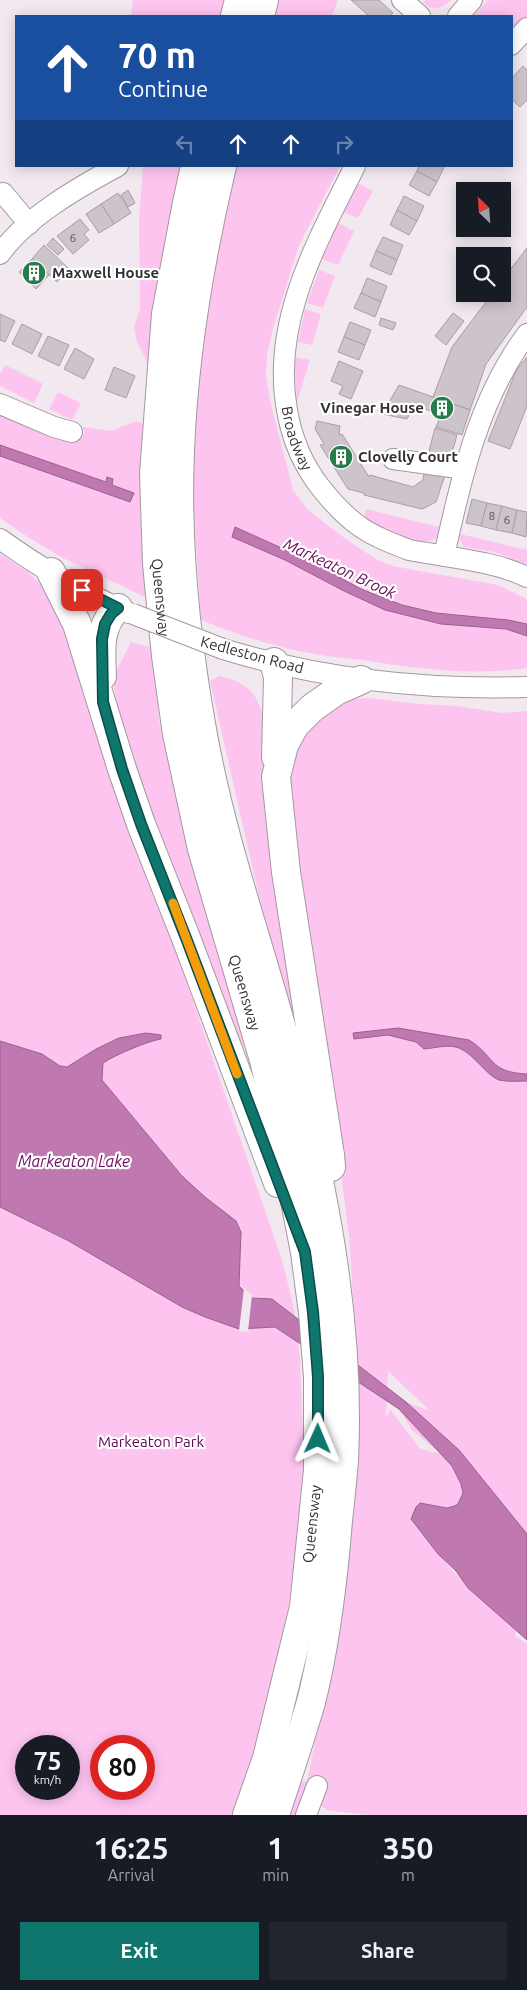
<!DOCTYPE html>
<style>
:root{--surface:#171b24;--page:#20242c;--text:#f1f3f6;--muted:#9ea1a6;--accent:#0f766e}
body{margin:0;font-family:Ubuntu,sans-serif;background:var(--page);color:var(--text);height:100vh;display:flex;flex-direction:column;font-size:19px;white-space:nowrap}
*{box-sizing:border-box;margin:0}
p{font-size:16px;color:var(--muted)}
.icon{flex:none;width:28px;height:28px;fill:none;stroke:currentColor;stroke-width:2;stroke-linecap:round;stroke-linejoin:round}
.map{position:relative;height:1815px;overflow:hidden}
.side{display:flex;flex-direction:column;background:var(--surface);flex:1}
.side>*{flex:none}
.banner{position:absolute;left:15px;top:15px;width:498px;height:152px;border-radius:0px;box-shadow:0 2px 12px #0003;background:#1a4fa0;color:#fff;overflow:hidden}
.needle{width:32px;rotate:335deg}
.controls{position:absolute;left:456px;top:182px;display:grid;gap:10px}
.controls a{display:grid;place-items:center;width:55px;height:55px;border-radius:0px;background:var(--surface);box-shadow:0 2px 12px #0003;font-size:25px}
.speed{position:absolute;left:15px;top:1735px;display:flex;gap:10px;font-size:25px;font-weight:700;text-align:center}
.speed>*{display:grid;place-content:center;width:65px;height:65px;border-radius:50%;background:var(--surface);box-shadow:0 2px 12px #0003;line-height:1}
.speed small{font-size:12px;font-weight:400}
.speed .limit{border:8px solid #d22;background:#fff;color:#111}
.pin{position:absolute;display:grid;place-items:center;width:42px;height:42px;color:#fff;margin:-21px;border-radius:10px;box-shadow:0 2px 8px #0006}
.me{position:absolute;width:55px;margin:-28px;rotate:1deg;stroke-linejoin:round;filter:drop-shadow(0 0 4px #0008)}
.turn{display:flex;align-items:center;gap:18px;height:105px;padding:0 20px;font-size:22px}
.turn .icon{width:65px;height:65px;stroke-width:2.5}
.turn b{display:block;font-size:35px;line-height:42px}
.lanes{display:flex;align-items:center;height:48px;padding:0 20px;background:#0003;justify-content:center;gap:25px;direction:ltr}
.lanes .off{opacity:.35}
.eta{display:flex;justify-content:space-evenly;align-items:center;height:85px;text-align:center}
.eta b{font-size:30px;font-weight:700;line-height:35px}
.primary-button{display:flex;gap:10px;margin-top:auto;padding:10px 20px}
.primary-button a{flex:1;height:58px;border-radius:0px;background:var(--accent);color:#fff;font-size:20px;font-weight:700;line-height:58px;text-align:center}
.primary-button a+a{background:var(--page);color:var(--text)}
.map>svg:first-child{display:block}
.green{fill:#fdc4f0;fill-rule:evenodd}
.water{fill:#c078b1;stroke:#96628b}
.pier{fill:#f2e9f0}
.building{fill:#cdc3ca;stroke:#a89fa6}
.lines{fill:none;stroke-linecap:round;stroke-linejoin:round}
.minor-casing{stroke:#a1999f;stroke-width:22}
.highway-casing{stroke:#a1999f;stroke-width:30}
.minor{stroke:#fff;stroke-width:20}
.highway{stroke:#fff;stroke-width:28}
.minor-bridge-casing{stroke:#a1999f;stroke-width:22;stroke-linecap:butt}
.minor-bridge{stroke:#fff;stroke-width:20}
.route-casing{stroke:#0a4d48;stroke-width:12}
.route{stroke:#0f766e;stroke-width:9}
.slow{stroke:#f59e0b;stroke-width:9}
.labels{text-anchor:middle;stroke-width:4.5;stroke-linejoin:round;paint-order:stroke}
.number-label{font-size:12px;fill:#5a5458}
.poi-label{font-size:15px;font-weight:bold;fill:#332f32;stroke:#fff;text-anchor:start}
.street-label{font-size:15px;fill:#332f32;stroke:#fff}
.park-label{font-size:15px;fill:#620656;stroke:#fff}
.water-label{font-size:16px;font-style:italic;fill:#680f5b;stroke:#fff}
</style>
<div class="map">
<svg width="527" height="1815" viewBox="0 0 527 1815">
<rect width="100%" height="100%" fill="#f2e9f0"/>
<g class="green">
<polygon points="133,0 228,0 223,16 131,16"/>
<polygon points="276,0 338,0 332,16 273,16"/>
<path d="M 426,0 L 452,0 C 442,7 434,12 423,3 Z"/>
<polygon points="488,0 527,0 527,22 511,37 511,16 474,16"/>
<polygon points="143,166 184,166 149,366 136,339 134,327 140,310 139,220"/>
<path d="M 235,166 L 340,166 L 299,245 L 272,332 L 267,356 L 266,376 L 270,401 L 293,490 L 308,510 L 347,540 L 376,559 L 392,566 L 498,585 L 525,598 L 527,600 L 527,668 C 473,676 417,669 363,660 C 347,658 330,657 314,654 C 275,647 237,635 201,620 L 191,471 L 202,340 L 219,236 Z"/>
<polygon points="358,183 373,191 358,218 343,212"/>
<polygon points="338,223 354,231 338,265 322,259"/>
<polygon points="319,270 335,276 323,308 307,303"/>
<polygon points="305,309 321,314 312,345 298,342"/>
<polygon points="294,357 310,360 297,402"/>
<polygon points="5,365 43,384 34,403 0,386 0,374"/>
<polygon points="58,392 81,403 72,420 49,409"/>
<polygon points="0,412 75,441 84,433 83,427 111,431 136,421 143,424 140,515 145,597 63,558 28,537 0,518"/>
<path d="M 366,509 L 439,527 L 440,536 C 418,552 383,530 364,517 Z"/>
<polygon points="460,534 527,550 527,564 494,552 464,547 460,540"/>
<path d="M 0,554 L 28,572 L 63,606 L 119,786 L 282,1260 L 294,1308 L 300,1358 L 304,1462 L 291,1595 L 256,1751 L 234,1815 L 0,1815 ZM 26,1746 L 69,1746 L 69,1789 L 26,1789 ZM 101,1746 L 144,1746 L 144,1789 L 101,1789 Z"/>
<polygon points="131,642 153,648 159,720 176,792 246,1045 239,1047 154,825 117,711 114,685 116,672"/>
<path d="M 220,676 C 250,684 257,693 265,723 L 303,1041 L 297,1043 L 260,901 L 210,681 Z"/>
<path d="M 369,698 L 419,704 L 457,706 L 502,713 L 527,711 L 527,1534 L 507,1512 L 452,1466 C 459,1480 468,1490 458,1504 L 447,1508 L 420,1503 L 411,1519 C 440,1562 478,1597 516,1631 L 515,1636 L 527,1644 L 527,1815 L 368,1815 L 327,1810 L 305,1794 L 296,1815 L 285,1815 L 297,1779 L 307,1782 L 335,1639 L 356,1458 L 355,1325 L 349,1237 L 338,1149 L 285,785 L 302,728 L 348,699 ZM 388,1371 L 430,1411 L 406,1402 L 399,1409 L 412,1430 L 441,1454 L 420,1449 L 390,1409 L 386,1418 Z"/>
</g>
<g class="water">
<polygon points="0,445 106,482 107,477 113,479 112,485 134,493 130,502 0,456"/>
<polygon points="235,527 306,559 361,589 402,605 436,613 508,620 527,624 527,636 506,629 441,624 385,610 344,591 285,560 232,537"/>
<path d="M 398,1028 L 469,1040 C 496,1057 488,1072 527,1074 L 527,1081 C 519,1081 507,1082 499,1080 C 487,1076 474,1054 459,1048 C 449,1044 435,1048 424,1049 L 416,1042 L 388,1035 L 354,1039 L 353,1033 Z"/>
<path d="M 146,1033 L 161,1035 L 161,1039 C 148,1041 115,1055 103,1063 L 102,1080 L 182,1176 L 205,1197 L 236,1221 L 241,1232 L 239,1286 L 251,1298 L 272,1299 L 406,1402 L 459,1450 L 527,1534 L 527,1640 L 468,1588 L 456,1571 L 438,1554 L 411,1519 L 416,1507 L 420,1503 L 447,1508 L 454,1506 L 458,1504 L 463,1493 L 461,1484 L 452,1466 L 399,1409 L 275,1327 L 239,1329 L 205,1317 L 182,1307 L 67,1240 L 0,1207 L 0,1041 L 42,1054 L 60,1066 L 67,1067 L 96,1049 L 119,1038 Z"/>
</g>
<polygon class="pier" points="244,1288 252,1295 248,1331 244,1332 239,1331"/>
<g class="building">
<polygon points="351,0 379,0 393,13 389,16 369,16"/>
<polygon points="523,66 527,70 527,100 520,107 511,99 511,79"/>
<polygon points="419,166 443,166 444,167 437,182 417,171"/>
<polygon points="417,171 437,182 429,196 409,185"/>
<polygon points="128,190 135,203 128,207 121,195"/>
<polygon points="118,193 131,213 114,224 101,204"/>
<polygon points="404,196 424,206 417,221 397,210"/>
<polygon points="101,204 114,224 99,233 86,214"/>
<polygon points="397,210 417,221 409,235 390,225"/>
<polygon points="80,219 89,230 84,234 89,240 73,254 57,236"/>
<polygon points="383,237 403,245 397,260 376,251"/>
<polygon points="53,238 64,249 58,255 47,245"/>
<polygon points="44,245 69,269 57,282 32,259"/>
<polygon points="527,248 527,307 486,364 470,410 433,397 452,347 492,294 502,294 502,280"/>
<polygon points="376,251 397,260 391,275 370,266"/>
<polygon points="32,259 49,275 36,289 19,272"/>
<polygon points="367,278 387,286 381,302 361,293"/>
<polygon points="361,293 381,302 375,317 354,308"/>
<polygon points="453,313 464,321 446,345 435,336"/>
<polygon points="0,314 15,321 5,342 0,340"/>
<polygon points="381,318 396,323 393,330 379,325"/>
<polygon points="350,322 371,330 365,345 344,337"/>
<polygon points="22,324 42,334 32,354 12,344"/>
<polygon points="48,336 69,345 59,366 38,356"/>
<polygon points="344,337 365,345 359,360 338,352"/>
<polygon points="75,348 94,359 84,379 64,369"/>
<polygon points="527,357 527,406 510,449 488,441 516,371"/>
<polygon points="339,361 363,371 351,399 339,394 343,386 331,381"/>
<polygon points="114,367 135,376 126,398 105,390"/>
<polygon points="399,385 470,410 462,435 436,427 441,415 415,405 407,419 382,414"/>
<polygon points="317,421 340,426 339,435 342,434 369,477 370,475 413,487 423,480 425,468 446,472 436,502 422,509 364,495 364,493 348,489 320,445 324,444 315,429"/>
<polygon points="435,428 457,435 450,460 428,455"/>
<polygon points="472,499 487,503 481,526 466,523"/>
<polygon points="487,503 502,506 496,530 481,526"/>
<polygon points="502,506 517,510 512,533 496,530"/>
<polygon points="517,510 527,512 526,537 512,533"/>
</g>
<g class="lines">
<g class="minor-casing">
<g id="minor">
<polyline points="402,0 420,16"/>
<polyline points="458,16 472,0"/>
<polyline points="511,45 527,28"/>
<path id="s1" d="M 355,166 C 317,242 271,322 287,410 C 292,440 302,464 321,488 C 337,508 354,526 378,537 C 388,542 399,546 409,550 C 419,552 429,553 439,555 C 469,560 500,564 527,577"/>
<polyline points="3,193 29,224"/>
<path d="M 0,254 C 26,217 79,187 118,166"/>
<polyline points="0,404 54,427 72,432"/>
<polyline points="393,459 465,469"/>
<path d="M 0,539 C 40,568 84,593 129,613"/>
<path d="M 444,556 C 461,478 479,398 527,334"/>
<path d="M 223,649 C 321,679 424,690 527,687"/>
<polyline points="306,1815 317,1786"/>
</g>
</g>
<g class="highway-casing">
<g id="highway">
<polyline points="235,16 239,0"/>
<polyline points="260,16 264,0"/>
<path id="s2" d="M 195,166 L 186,208 L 166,314 L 154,474 L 157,564 L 166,656 L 177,734 L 202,849 L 264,1060 L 284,1145 L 305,1252 L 313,1313 L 318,1377 L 318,1470 L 304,1607 L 267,1758 L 247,1815"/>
<path d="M 222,166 C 200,259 184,354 180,450 C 176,544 186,642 203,735 C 225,857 270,973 299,1093 C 329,1213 350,1337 344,1460 C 342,1488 338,1516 336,1544 C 331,1597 324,1651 311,1702 C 300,1740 287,1778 275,1815"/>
<polyline points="51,572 77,624 122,769 141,824 186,938 278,1183"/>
<polyline points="274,662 278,677 276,757"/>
<path d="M 102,676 C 101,652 98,625 118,608"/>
<polyline points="331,1167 330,1155 286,872 276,777 284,745 295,725 312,708 336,691 361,680"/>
</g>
</g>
<use href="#minor" class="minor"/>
<use href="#highway" class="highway"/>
<g class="minor-bridge-casing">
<polyline id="minor-bridge" points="133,614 223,649"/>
</g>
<use href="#minor-bridge" class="minor-bridge"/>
</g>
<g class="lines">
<g class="route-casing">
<polyline id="route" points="82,590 118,608 111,614 105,624 102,639 103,702 122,769 141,824 186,938 305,1252 313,1312 318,1377 318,1439"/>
</g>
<use href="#route" class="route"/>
<polyline class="slow" points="173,903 237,1074"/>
</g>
<defs>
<g id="building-disc" transform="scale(1.25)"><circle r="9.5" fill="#287b4c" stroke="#fff"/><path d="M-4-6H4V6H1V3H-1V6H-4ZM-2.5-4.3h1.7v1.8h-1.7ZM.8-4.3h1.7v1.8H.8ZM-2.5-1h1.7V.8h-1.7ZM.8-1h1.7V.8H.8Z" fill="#fff"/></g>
</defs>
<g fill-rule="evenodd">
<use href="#building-disc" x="34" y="273"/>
<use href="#building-disc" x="442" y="408"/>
<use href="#building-disc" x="341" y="457"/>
</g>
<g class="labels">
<g class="number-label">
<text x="73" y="242">6</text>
<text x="492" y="520">8</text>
<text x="507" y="524">6</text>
</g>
<g class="poi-label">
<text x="52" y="278">Maxwell House</text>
<text x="424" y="413" text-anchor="end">Vinegar House</text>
<text x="358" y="462">Clovelly Court</text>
</g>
<g class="street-label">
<text dy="5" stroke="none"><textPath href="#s1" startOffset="288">Broadway</textPath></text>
<text dy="5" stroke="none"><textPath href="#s2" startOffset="435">Queensway</textPath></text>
<text transform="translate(252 655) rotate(15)" y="5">Kedleston Road</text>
<text dy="5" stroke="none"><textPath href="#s2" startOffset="840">Queensway</textPath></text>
<text transform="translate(312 1524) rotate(-84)" y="5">Queensway</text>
</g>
<g class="park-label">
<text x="151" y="1447">Markeaton Park</text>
</g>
<g class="water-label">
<text transform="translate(340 568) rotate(25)" y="6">Markeaton Brook</text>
<text x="74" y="1167">Markeaton Lake</text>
</g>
</g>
</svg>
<div class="controls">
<a><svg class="needle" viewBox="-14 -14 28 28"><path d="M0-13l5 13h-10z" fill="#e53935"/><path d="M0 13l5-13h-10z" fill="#9ea1a6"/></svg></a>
<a><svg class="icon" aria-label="search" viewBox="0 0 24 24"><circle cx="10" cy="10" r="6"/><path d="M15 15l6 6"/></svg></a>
</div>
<div class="speed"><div>75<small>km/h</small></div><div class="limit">80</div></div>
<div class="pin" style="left:82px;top:590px;background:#d93025"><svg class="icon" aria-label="arrive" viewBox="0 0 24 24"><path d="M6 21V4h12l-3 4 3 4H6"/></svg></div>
<svg class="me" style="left:318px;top:1439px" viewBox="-20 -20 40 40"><path d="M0-17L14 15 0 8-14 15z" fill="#0f766e" stroke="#fff" stroke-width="4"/></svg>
<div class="banner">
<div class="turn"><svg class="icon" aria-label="ahead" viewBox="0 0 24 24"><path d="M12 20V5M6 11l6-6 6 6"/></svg><div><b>70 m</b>Continue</div></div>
<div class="lanes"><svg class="icon off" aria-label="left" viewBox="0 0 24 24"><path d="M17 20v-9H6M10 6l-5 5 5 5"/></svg><svg class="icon" aria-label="ahead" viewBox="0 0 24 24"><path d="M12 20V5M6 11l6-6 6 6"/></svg><svg class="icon" aria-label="ahead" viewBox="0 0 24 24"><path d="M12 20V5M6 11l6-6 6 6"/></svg><svg class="icon off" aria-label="right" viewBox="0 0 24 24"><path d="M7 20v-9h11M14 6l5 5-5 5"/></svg></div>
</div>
</div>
<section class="side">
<div class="eta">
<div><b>16:25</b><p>Arrival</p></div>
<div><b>1</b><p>min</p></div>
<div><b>350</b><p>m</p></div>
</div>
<div class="primary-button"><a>Exit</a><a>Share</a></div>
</section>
